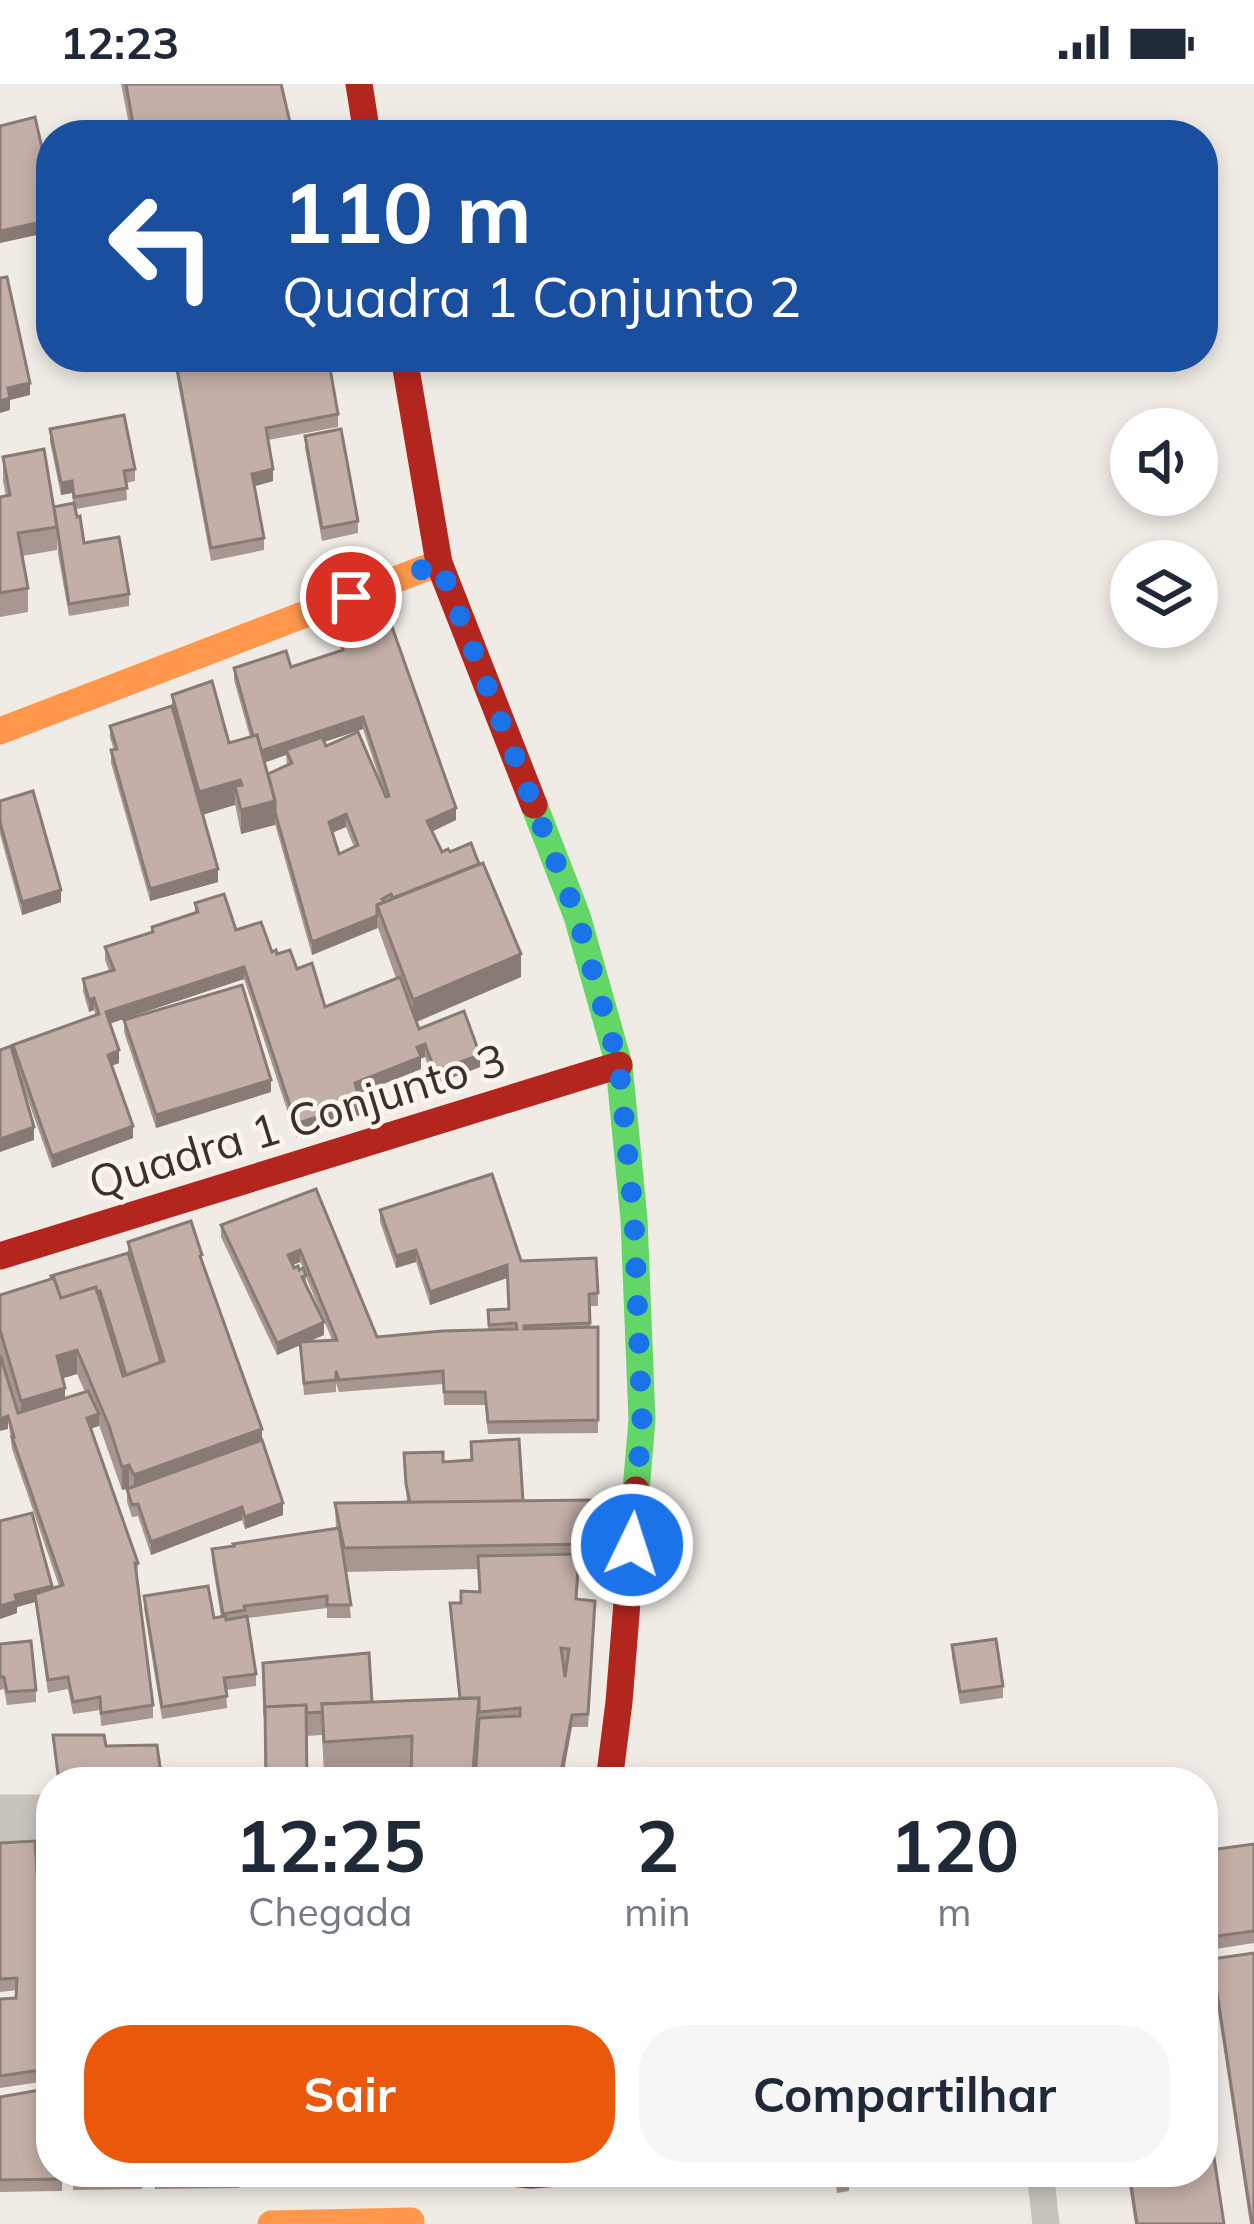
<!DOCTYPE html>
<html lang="pt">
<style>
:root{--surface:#fff;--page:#f6f6f7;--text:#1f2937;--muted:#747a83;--accent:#ea580c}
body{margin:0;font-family:Mulish,sans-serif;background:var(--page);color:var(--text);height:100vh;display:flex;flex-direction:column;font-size:45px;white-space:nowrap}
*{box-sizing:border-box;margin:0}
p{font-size:39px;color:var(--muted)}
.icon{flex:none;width:66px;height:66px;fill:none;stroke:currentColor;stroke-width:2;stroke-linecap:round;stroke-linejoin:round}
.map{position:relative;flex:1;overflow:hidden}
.panel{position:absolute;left:36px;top:1683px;width:1182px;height:420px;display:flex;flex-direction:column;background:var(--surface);border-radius:48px;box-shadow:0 6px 18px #0003}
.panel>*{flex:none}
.banner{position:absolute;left:36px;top:36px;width:1182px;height:252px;border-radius:48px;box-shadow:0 6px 18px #0003;background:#1a4fa0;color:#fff;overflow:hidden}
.buttons{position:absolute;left:1110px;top:324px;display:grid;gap:24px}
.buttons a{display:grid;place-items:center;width:108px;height:108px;border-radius:50%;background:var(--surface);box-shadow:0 6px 18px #0003;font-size:60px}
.pin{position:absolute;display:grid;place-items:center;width:102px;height:102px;color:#fff;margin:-51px;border:6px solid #fff;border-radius:50%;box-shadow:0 3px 12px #0007}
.me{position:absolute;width:132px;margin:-66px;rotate:4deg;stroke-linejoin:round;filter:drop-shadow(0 0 9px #0008)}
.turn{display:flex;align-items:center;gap:42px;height:252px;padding:0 48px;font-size:54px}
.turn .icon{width:156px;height:156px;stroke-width:2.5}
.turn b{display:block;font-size:84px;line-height:102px}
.eta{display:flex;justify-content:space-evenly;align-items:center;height:204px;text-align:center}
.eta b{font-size:72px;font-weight:700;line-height:84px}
.primary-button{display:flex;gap:24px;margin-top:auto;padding:24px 48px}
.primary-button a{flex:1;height:138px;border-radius:48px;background:var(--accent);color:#fff;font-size:48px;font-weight:700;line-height:138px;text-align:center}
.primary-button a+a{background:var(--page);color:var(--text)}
.status{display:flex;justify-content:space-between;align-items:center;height:84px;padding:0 60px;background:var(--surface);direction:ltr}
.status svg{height:33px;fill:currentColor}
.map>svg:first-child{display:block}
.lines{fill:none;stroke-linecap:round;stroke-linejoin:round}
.lane{stroke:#c9c3be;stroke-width:27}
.street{stroke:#c9c3be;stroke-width:51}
.fast{stroke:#63d668;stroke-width:27}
.slow{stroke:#ff974d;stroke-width:27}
.jam{stroke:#b3261e;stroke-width:27}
.wall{fill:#a89690;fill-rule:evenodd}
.shaded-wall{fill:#887a75}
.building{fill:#c3afa7;stroke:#887a75;stroke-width:3;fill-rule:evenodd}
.route{stroke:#1a73e8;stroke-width:21;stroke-dasharray:0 37.8}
.labels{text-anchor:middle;stroke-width:9;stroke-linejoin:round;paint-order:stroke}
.street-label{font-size:45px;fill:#3b302b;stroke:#fbf5ee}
</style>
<div class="status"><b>12:23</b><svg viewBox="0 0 49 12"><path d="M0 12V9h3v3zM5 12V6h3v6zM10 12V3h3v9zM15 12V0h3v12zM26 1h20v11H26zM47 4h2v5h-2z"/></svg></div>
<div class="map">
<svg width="1254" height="2140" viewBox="0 0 1254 2140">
<rect width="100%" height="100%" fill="#f0ebe5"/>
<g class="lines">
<polyline class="lane" points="1040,2088 1046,2140"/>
<polyline class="street" points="0,1736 51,1736"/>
<polyline class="fast" points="534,721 577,832 619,981 634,1135 642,1336 636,1406"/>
<g class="slow">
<polyline points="0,647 439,479"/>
<polyline points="271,2140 411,2137"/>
</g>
<g class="jam">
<polyline points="359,0 367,51"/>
<polyline points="404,273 439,479 534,721"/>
<polyline points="0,1172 619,981"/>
<polyline points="609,1698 619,1618 636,1406"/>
<polyline points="499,2088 531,2091 559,2089"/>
</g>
</g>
<g class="wall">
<polygon points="121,0 281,0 293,51 131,51"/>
<polygon points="173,273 328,273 338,330 338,343 268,356 273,397 254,402 264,454 264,466 211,477"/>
<polygon points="50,345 135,385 135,397 126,399 127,416 76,425 84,459 129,510 129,522 69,532 58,470 57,452 57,466 22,472 28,504 28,528 0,533 0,413 6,412 3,397 3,373 54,425 73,419 72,409 61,411 50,358"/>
<polygon points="305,352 358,437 358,449 322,457 305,364"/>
<path d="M 341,561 L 456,736 L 432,747 L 442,768 L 521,893 L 417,938 L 419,945 L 480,983 L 435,1000 L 425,973 L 421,974 L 421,985 L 358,1010 L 360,1031 L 296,1053 L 244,895 L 110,939 L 119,979 L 112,982 L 133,1054 L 52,1084 L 20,993 L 34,1056 L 13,969 L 13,961 L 96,932 L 94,926 L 89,928 L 83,907 L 83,895 L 109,887 L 105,876 L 105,863 L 152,849 L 195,829 L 195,819 L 297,885 L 325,923 L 396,894 L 378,844 L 312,871 L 275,740 L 241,750 L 235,720 L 202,731 L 218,798 L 150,817 L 111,679 L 111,666 L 114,666 L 110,654 L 110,642 L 172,622 L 172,611 L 229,659 L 250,653 L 234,596 L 234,584 L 291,583 L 341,567 ZM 363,645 L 385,711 L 324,658 ZM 286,671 L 287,681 L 268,690 L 264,678 ZM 346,743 L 354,763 L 339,770 L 332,749 Z"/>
<polygon points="0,717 61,818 22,831 0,750"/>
<polygon points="124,936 271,1008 156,1044 124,948"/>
<path d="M 316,1105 L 377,1253 L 488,1246 L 488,1226 L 508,1225 L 507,1194 L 430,1221 L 416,1178 L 396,1184 L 380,1138 L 380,1126 L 521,1177 L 598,1209 L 598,1222 L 589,1222 L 590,1243 L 598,1243 L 598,1349 L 488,1350 L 485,1321 L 444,1321 L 443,1300 L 339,1308 L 336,1299 L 336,1308 L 304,1311 L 300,1261 L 277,1271 L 221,1153 L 221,1141 ZM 300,1178 L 303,1184 L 299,1186 L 294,1184 L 293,1181 ZM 306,1193 L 332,1256 L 309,1257 L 324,1251 L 306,1203 Z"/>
<path d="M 128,1158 L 202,1178 L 262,1356 L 283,1431 L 245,1445 L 242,1436 L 151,1471 L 138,1432 L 132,1433 L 127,1418 L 127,1405 L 129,1404 L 122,1406 L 99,1341 L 91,1345 L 138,1479 L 137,1491 L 153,1621 L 153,1634 L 101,1642 L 100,1626 L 73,1630 L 68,1605 L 48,1609 L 35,1518 L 17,1523 L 17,1529 L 0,1535 L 0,1437 L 52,1505 L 59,1502 L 12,1365 L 0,1269 L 0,1211 L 128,1170 ZM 77,1290 L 85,1308 L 65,1315 L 63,1294 Z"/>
<polygon points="471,1358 523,1417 592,1416 592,1483 579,1483 577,1515 595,1530 588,1643 572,1643 411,1684 324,1691 322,1651 307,1652 307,1698 265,1698 263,1579 372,1618 459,1614 450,1519 461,1519 479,1508 478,1485 346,1488 351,1534 327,1534 327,1524 247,1534 256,1590 256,1602 226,1606 227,1624 162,1635 144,1524 144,1512 214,1534 221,1533 212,1477 212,1465 336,1445 335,1419 407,1419 404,1369 443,1378 471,1376"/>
<polygon points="0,1560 36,1606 36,1618 7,1621 4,1605 0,1606"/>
<polygon points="952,1561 1003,1602 1003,1614 960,1620 952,1573"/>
<polygon points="0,1759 38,1804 51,1803 51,1905 43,1906 47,1953 43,1954 47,1997 0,2004 0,1915 16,1914 17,1906 0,1908"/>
<polygon points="1254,1760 1254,1859 1203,1867 1203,1767"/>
<polygon points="1212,1875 1254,2140 1250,2140 1212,1887"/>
<polygon points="0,2013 62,2095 62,2107 0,2108"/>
<polygon points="74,2088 144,2088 142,2105 73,2106"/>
<polygon points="155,2088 257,2088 257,2091 238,2104 155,2105"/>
<polygon points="834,2088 849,2088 849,2107 837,2109"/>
<polygon points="1127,2088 1203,2088 1224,2140 1135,2140"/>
</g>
<g class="shaded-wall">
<polygon points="51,136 51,148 0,159 0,147"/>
<polygon points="30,299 30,311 10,316 10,326 0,329 0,317 8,304"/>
<polygon points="273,385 273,397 252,403 252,390"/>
<polygon points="72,397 72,409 61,411 61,399"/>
<polygon points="363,633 363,645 288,670 286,666 286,671 258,681 258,668"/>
<polygon points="240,696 240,719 235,702 235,721 199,732 199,708"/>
<polygon points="275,717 275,741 241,750 241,726"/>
<polygon points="456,724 456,736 427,750 427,737"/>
<polygon points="346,730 346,743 329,750 329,738"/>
<polygon points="218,785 218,798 150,817 150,805"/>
<polygon points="61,806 61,818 22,831 22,818"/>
<polygon points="377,832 377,844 312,871 312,858"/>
<polygon points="521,870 521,893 413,939 413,916"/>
<polygon points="244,883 244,895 106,941 106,928"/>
<polygon points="94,914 94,926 89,928 89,916"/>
<polygon points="425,960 425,973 421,974 421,985 355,1011 355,999"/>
<polygon points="119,966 119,979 108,983 108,971"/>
<polygon points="480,971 480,983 435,1000 435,987"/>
<polygon points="271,996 271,1008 156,1044 156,1031"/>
<polygon points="360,1018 360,1031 296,1053 296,1040"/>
<polygon points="133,1042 133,1054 52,1084 52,1072"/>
<polygon points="34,1043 34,1056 0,1068 0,1055"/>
<polygon points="300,1166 300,1178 288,1183 288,1171"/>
<polygon points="416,1166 416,1178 396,1184 396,1172"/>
<polygon points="507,1181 507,1194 430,1221 430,1208"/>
<polygon points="324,1238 324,1251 277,1271 277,1259"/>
<polygon points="77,1266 77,1290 57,1296 57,1272"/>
<polygon points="65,1304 65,1327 21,1340 21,1317"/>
<polygon points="99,1330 99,1342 87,1346 87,1334"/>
<polygon points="8,1332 8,1345 0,1347 0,1335"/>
<polygon points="262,1345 262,1368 134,1415 134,1391"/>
<polygon points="129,1381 129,1404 122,1406 122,1383"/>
<polygon points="283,1419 283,1431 245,1445 245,1433"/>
<polygon points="242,1423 242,1436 151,1471 151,1458"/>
<polygon points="52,1502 52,1514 35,1510 35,1518 17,1523 17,1529 0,1535 0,1522 15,1511"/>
<polygon points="572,1631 572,1643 562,1698 559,1698"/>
<polygon points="238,2088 257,2088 257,2091 238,2104"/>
</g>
<g class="building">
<polygon points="126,0 281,0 293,51 135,51"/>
<polygon points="35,33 51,104 51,136 0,147 0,42"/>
<polygon points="7,193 30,299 8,304 10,314 0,317 0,194"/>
<polygon points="175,273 328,273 338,330 266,344 273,385 252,390 264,454 211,464"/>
<polygon points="124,331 135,385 124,387 127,404 74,413 72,397 61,399 50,345"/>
<polygon points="341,345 358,437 322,444 305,352"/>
<polygon points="44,365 57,443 18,449 28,504 0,509 0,413 10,411 3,373"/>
<polygon points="74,419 77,433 80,432 84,459 119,453 129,510 69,520 54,423"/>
<path d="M 392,543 L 456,724 L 427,737 L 442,768 L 448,765 L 450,768 L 471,759 L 479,780 L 393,814 L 391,810 L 382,815 L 385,818 L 377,821 L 377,832 L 312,858 L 275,728 L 275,717 L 268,690 L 292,679 L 286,666 L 322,653 L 326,662 L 358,648 L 386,713 L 389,712 L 363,633 L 261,667 L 257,651 L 253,652 L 234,584 L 286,567 L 291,583 L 343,566 L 341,561 ZM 346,730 L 358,761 L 339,770 L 329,738 Z"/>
<polygon points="212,597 229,659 257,651 275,717 241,726 235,702 242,701 240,696 199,708 172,611"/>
<polygon points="172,622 218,785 150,805 111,666 117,665 110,642"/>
<polygon points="33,707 61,806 22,818 0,738 0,717"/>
<polygon points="483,779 521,870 413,916 377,821"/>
<polygon points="224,810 236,846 261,838 272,868 276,866 277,870 290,866 297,885 312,879 325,923 400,893 419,945 464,927 480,971 435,987 425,960 417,963 421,973 355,999 360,1018 296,1040 244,883 106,928 119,966 108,971 133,1042 52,1072 13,961 99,930 94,914 89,916 83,895 114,886 105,863 153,848 152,843 198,828 195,819"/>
<polygon points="242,901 271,996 156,1031 124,936"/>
<polygon points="11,962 34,1043 0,1055 0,966"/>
<polygon points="492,1090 521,1177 596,1174 598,1209 589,1210 590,1239 524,1242 524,1245 598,1243 598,1336 488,1338 485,1308 444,1308 443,1287 339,1296 336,1287 336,1296 304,1299 300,1258 337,1256 300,1166 288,1171 294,1184 298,1182 299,1186 303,1184 306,1191 302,1193 324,1238 277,1259 221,1141 316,1105 377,1253 442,1247 517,1245 516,1239 489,1241 488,1226 509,1225 507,1181 430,1208 416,1166 396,1172 380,1126"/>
<polygon points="191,1137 202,1171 200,1172 262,1345 134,1391 129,1381 122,1383 109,1342 77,1266 57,1272 65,1304 21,1317 0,1246 0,1211 54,1194 61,1214 96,1203 123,1292 164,1277 128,1158"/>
<polygon points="128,1169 161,1278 126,1291 100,1207 97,1208 96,1203 61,1214 54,1194 52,1194 51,1192"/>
<polygon points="0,1271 18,1329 88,1307 99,1330 87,1334 138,1479 135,1479 153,1621 101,1629 100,1613 73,1618 68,1593 48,1596 35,1510 63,1501 12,1353 14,1353 8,1332 0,1335"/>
<polygon points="519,1355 523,1417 410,1419 406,1400 404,1369 443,1368 443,1378 472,1376 471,1358"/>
<polygon points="262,1356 283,1419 245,1433 242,1423 151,1458 138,1420 132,1421 127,1405"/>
<polygon points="592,1416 592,1460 344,1464 335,1419"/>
<polygon points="32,1429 52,1502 15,1511 17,1517 0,1522 0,1437"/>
<polygon points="339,1444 351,1521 327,1521 327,1512 244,1522 245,1526 223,1530 212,1465 234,1462 233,1460"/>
<path d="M 579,1470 L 576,1515 L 595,1517 L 588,1630 L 572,1631 L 559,1698 L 475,1698 L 479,1634 L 520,1632 L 520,1624 L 479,1628 L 479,1614 L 460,1614 L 450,1519 L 461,1519 L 461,1507 L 480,1508 L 478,1472 ZM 561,1564 L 569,1565 L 565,1593 Z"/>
<polygon points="208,1502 214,1534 225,1532 226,1536 247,1532 256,1590 224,1594 227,1612 162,1623 144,1512"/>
<polygon points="996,1555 1003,1602 960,1608 952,1561"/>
<polygon points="31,1557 36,1606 7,1608 4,1593 0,1593 0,1560"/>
<polygon points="369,1569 372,1618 322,1620 323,1628 307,1629 306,1621 265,1623 265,1632 263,1579"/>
<polygon points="479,1614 472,1698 411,1698 412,1652 324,1658 322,1620"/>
<polygon points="306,1621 307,1698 266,1697 265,1623"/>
<polygon points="53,1651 104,1651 106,1662 157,1661 162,1698 59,1698"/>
<polygon points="35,1757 38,1804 51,1803 51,1893 42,1893 47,1941 41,1942 47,1985 0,1992 0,1915 16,1914 17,1894 0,1895 0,1759"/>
<polygon points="1254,1760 1254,1847 1203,1854 1203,1767"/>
<polygon points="1254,1869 1254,2140 1252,2140 1212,1875"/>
<polygon points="1203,2000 1224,2140 1137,2140 1129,2088 1203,2088"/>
<polygon points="51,2004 51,2088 62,2088 62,2095 0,2096 0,2013"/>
<polygon points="74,2088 143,2088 142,2093 73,2094"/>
</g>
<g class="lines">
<polyline class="route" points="351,513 439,479 577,832 619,981 634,1135 642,1336 632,1461"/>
</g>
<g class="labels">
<g class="street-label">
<text transform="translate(297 1037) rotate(-17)" y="16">Quadra 1 Conjunto 3</text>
</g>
</g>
</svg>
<div class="buttons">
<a><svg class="icon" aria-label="sound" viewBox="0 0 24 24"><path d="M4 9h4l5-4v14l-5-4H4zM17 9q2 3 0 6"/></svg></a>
<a><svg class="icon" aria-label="layers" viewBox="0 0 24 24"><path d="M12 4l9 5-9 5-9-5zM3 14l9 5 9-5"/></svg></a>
</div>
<div class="pin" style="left:351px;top:513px;background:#d93025"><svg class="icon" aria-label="arrive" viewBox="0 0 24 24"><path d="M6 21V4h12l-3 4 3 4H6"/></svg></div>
<svg class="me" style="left:632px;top:1461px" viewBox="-20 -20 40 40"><circle r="17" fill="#1a73e8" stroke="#fff" stroke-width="3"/><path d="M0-11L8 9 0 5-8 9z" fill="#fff"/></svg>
<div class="banner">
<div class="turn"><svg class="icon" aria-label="left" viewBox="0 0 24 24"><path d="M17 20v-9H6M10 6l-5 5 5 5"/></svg><div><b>110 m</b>Quadra 1 Conjunto 2</div></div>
</div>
<section class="panel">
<div class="eta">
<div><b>12:25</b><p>Chegada</p></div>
<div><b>2</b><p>min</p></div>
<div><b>120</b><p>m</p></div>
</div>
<div class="primary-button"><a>Sair</a><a>Compartilhar</a></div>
</section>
</div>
